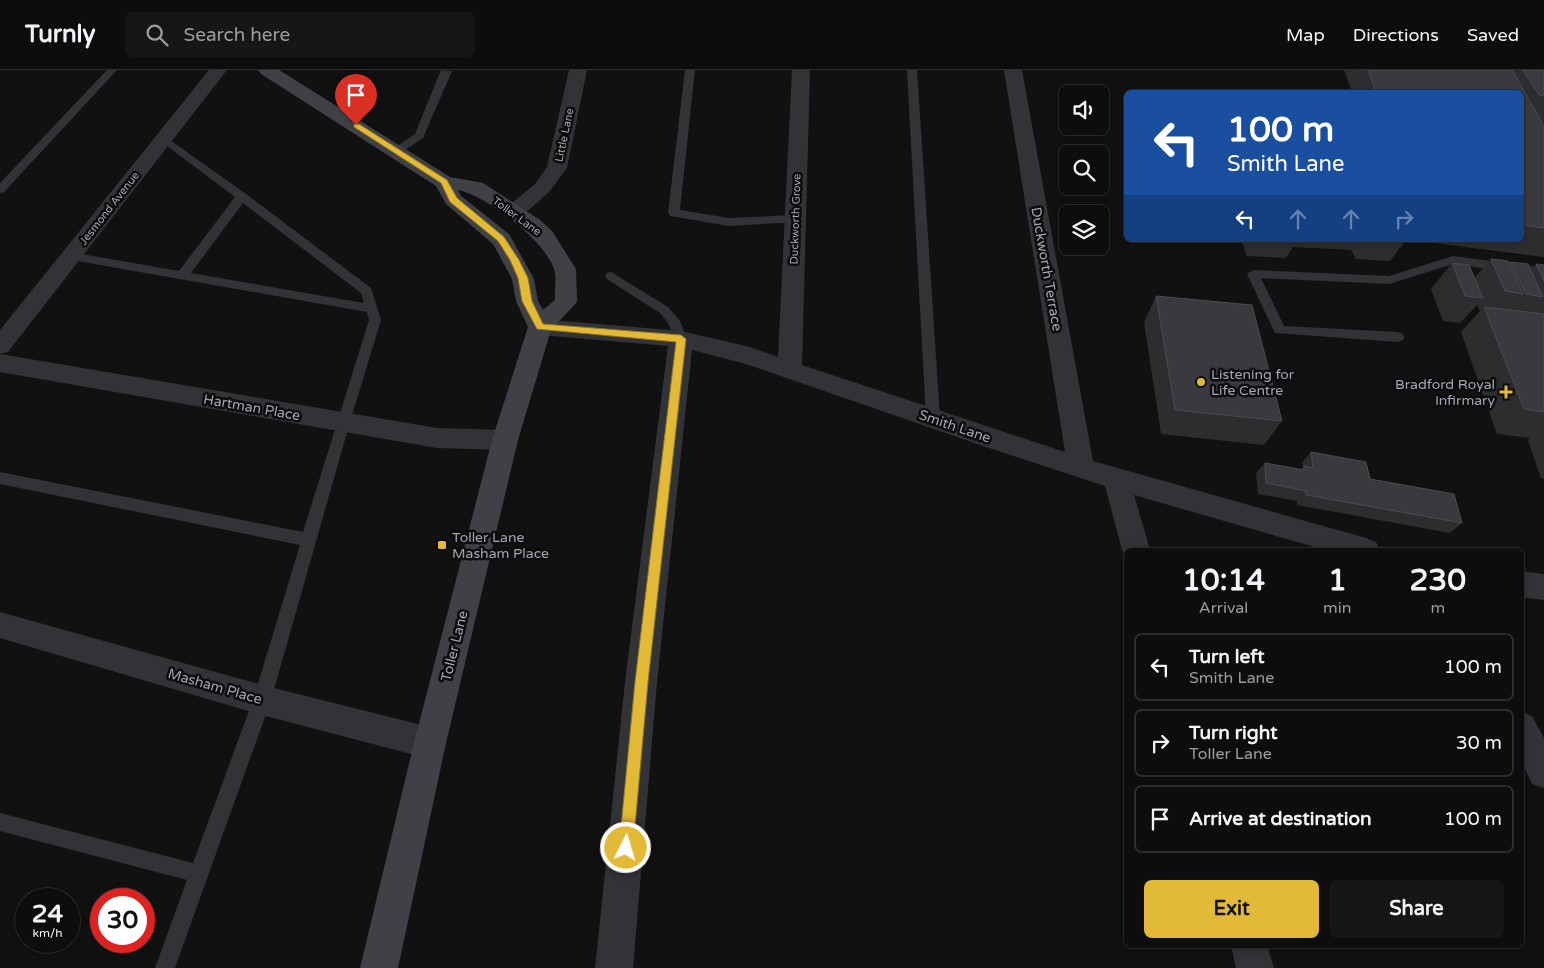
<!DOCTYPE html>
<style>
:root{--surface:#0d0d0e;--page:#161617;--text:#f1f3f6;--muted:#9a9c9e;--line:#2d2d2e;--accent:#e3b938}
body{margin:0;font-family:"Varela Round",sans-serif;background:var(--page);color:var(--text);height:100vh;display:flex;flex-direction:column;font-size:19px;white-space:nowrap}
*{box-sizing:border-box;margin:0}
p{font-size:16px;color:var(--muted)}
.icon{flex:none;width:28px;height:28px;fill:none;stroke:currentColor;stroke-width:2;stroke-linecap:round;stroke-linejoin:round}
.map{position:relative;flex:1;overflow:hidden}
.drawer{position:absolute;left:1124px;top:478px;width:400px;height:400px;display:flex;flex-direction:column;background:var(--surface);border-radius:8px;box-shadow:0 2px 8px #0003,0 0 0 1px var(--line)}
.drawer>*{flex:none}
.guide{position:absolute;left:1124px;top:20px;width:400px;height:152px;border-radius:8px;box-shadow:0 2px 8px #0003,0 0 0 1px var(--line);background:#1a4fa0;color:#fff;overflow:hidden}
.buttons{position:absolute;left:1059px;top:15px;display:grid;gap:10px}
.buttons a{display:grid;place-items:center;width:50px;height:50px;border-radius:8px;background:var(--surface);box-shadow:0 2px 8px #0003,0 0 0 1px var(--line);font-size:25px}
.speed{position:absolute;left:15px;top:818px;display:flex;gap:10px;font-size:25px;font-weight:700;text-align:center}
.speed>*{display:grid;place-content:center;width:65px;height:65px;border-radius:50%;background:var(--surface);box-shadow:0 2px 8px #0003,0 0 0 1px var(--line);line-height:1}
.speed small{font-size:12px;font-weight:400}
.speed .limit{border:8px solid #d22;background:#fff;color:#111}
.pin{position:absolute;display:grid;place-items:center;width:42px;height:42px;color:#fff;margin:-51px -21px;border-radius:50% 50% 50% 0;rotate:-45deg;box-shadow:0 0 5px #0007}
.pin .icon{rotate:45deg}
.me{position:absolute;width:55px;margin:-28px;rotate:5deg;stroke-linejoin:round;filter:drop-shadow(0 0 4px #0008)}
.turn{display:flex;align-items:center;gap:18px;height:105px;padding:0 20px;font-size:22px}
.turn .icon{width:65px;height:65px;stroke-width:2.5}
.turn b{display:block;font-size:35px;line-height:42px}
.lanes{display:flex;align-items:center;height:48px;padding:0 20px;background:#0003;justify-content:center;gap:25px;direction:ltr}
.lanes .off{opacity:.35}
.eta{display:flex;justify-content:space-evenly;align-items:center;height:85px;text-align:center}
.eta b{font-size:30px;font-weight:800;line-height:35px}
.button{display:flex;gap:10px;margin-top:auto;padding:10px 20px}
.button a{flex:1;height:58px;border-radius:8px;background:var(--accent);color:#111;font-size:20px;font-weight:800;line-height:58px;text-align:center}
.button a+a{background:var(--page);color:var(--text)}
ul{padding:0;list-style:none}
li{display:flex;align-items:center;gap:15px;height:68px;margin:0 10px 8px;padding:0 10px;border:2px solid var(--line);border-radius:8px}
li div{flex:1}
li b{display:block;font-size:19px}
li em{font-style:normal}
header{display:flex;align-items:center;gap:30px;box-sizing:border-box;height:70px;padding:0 25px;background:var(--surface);border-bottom:1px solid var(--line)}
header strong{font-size:24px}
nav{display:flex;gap:28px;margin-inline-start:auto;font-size:18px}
.search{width:350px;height:45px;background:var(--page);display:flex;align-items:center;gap:12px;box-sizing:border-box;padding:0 18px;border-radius:8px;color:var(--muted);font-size:19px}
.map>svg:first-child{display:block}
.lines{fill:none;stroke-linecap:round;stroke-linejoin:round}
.lane{fill:#323337;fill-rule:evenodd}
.street{fill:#323337;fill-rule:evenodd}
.secondary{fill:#404147;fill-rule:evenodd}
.wall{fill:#2d2d30}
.building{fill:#3a3a3e;stroke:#4a4b50}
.route{fill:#e3b938;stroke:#947824}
.poi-dot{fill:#e3b938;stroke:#0c0c0d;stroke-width:2}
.labels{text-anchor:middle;stroke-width:5;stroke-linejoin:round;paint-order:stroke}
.far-street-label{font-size:11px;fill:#a3a6b2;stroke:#0c0c0d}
.street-label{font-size:14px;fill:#a3a6b2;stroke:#0c0c0d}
.poi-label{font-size:14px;fill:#a3a6b2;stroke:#0c0c0d;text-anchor:start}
</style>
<header>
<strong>Turnly</strong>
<div class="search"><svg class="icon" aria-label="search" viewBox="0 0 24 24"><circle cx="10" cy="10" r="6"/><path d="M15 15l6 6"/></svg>Search here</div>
<nav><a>Map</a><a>Directions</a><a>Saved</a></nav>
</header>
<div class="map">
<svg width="1544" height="898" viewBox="0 0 1544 898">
<rect width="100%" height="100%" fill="#111112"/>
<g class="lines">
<g class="lane">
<polygon points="107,0 117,0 4,122 0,123 0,113"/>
<polygon points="441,0 452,1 423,68 401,83 393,83 392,81 393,79 415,64"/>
<polygon points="685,0 695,0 680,140 729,148 795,145 799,146 801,149 799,152 729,156 670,146 668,143"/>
<polygon points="907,0 917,0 940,348 938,352 933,353 928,352 926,348"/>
<path d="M 163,65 L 246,124 L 371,218 L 381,250 L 350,352 L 271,630 L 175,898 L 155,898 L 187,810 L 0,761 L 0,743 L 193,793 L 253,630 L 300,475 L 0,414 L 0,402 L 303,462 L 369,250 L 367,242 L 66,189 L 64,186 L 70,182 L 179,201 L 235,127 L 159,70 L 158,68 L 159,66 ZM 243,133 L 361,223 L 364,233 L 191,203 Z"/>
<polygon points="1453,186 1544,198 1544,206 1453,194 1389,214 1261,208 1284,256 1398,262 1403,264 1404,267 1403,270 1398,272 1275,263 1247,204 1253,200 1389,206"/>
<polygon points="611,202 668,237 680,251 687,269 686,272 676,272 668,253 660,243 607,209 605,206 607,203"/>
</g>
<g class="street">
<polygon points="209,0 227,0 8,282 0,284 437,358 505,360 514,363 518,370 514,377 505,380 437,378 0,302 0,260"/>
<polygon points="569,0 587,0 567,98 549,122 521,147 514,148 507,147 504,142 507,137 535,114 547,97"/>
<polygon points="792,0 810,0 802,295 1065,382 1004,0 1022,0 1093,391 1366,468 1376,472 1380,480 1325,480 1134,425 1150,480 1126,480 1126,489 1122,480 1105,416 986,377 746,294 692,280 657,612 633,898 595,898 625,612 668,276 540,265 532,263 528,257 532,251 540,249 681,261 750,277 778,287"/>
<polygon points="1521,501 1544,504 1544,530 1521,527"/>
<polygon points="0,542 262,615 430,657 441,662 446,673 441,684 430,689 262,645 0,568"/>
<polygon points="1521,642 1532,646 1544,668 1544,718 1532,714 1521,691"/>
<polygon points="1231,875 1267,875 1274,898 1236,898"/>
</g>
<path class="secondary" d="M 258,0 L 279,0 L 450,107 L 483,113 L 540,150 L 552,161 L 576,199 L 577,232 L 551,260 L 518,370 L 446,673 L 398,898 L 360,898 L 414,673 L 492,370 L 528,257 L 516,231 L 512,209 L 493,174 L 446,134 L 436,116 L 261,4 ZM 458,120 C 486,125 545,171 554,199 C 557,207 554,221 555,230 L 543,240 L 538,231 L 534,209 L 509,164 L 461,126 Z"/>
</g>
<g class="wall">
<polygon points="1344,0 1544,0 1544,53 1542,53 1544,56 1544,187 1410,170 1521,170 1521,22 1352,22"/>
<polygon points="1241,170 1406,170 1390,191 1356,189 1351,180 1293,177 1286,188 1247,186"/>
<polygon points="1491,189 1509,193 1510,192 1531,200 1536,194 1544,195 1544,409 1541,408 1528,370 1530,368 1497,364 1461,262 1480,241 1477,235 1460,253 1443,251 1431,219 1452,193 1474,208"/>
<polygon points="1156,226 1282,351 1264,375 1161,364 1144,252"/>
<polygon points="1311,382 1370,409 1462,453 1450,463 1297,435 1297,431 1258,424 1256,403 1265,393 1301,399 1303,397 1302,393"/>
</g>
<g class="building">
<polygon points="1368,0 1512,0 1544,56 1544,158 1521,155 1521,22 1376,22"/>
<polygon points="1523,0 1544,0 1544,26 1539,25"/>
<polygon points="1491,189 1508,191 1523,224 1505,221"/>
<polygon points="1510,192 1528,194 1543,227 1526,224"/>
<polygon points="1452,193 1469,195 1483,228 1465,226"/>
<polygon points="1536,194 1544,195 1544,211"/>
<polygon points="1156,226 1252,235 1282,351 1175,340"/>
<polygon points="1484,237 1544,244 1544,342 1524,339"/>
<polygon points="1311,382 1366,392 1370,409 1454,424 1462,453 1306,425 1306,421 1266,413 1265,393 1304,400 1304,396 1313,398"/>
</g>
<polygon class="route" points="354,54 359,54 447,110 457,128 504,167 519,190 528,208 532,231 543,254 681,265 686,269 648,612 633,778 631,783 626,785 621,783 619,778 635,612 676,272 537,259 522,231 518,208 510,190 498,171 450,132 441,113 354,57"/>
<g class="poi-dot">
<circle cx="1201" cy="312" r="5"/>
<path d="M1503.5 314.5h5v5h5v5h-5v5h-5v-5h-5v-5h5z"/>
<rect x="437" y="470" width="10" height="10" rx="2.5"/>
</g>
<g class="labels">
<g class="far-street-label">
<text transform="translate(564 65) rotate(-78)" y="4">Little Lane</text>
<text transform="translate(109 138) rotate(-52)" y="4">Jesmond Avenue</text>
<text transform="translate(517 146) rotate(36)" y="4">Toller Lane</text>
<text transform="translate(795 149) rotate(-88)" y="4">Duckworth Grove</text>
</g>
<g class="street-label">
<text transform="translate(1047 199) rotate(80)" y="5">Duckworth Terrace</text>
<text transform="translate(252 337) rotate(10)" y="5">Hartman Place</text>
<text transform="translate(955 356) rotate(19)" y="5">Smith Lane</text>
<text transform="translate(454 576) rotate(-76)" y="5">Toller Lane</text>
<text transform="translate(215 616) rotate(16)" y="5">Masham Place</text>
</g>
<g class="poi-label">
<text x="1211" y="309">Listening for<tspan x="1211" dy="16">Life Centre</tspan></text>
<text x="1495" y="319" text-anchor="end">Bradford Royal<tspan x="1495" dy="16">Infirmary</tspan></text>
<text x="452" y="472">Toller Lane<tspan x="452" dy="16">Masham Place</tspan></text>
</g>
</g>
</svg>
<div class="buttons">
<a><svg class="icon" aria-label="sound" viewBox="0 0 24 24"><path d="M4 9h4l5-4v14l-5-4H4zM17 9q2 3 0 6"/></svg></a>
<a><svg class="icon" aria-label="search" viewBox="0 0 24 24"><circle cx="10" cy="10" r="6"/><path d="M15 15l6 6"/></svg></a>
<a><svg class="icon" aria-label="layers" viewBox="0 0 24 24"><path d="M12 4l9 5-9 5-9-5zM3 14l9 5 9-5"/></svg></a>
</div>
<div class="speed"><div>24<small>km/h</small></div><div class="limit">30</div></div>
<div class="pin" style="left:356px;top:55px;background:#d93025"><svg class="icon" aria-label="arrive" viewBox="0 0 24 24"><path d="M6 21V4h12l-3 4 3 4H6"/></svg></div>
<svg class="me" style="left:626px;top:778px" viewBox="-20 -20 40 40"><circle r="17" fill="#e3b938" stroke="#fff" stroke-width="3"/><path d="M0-11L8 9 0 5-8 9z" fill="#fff"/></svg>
<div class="guide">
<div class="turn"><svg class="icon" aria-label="left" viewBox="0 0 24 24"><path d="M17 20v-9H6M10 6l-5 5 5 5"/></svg><div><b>100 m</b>Smith Lane</div></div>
<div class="lanes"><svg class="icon" aria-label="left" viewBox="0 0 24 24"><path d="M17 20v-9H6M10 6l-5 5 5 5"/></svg><svg class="icon off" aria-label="ahead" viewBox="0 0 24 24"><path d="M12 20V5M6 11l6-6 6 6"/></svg><svg class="icon off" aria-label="ahead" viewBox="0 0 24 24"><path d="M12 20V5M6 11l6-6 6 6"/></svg><svg class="icon off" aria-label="right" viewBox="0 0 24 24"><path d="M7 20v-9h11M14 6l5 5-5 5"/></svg></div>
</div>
<section class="drawer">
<div class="eta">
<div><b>10:14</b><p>Arrival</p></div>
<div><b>1</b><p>min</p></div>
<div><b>230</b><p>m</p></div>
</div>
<ul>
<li><svg class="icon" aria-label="left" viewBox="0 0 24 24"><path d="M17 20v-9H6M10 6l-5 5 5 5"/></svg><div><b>Turn left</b><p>Smith Lane</p></div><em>100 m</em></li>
<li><svg class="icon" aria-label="right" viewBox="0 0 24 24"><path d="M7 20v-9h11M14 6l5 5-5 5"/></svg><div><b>Turn right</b><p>Toller Lane</p></div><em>30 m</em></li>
<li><svg class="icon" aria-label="arrive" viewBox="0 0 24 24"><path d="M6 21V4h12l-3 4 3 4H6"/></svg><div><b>Arrive at destination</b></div><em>100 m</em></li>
</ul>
<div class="button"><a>Exit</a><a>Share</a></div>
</section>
</div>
